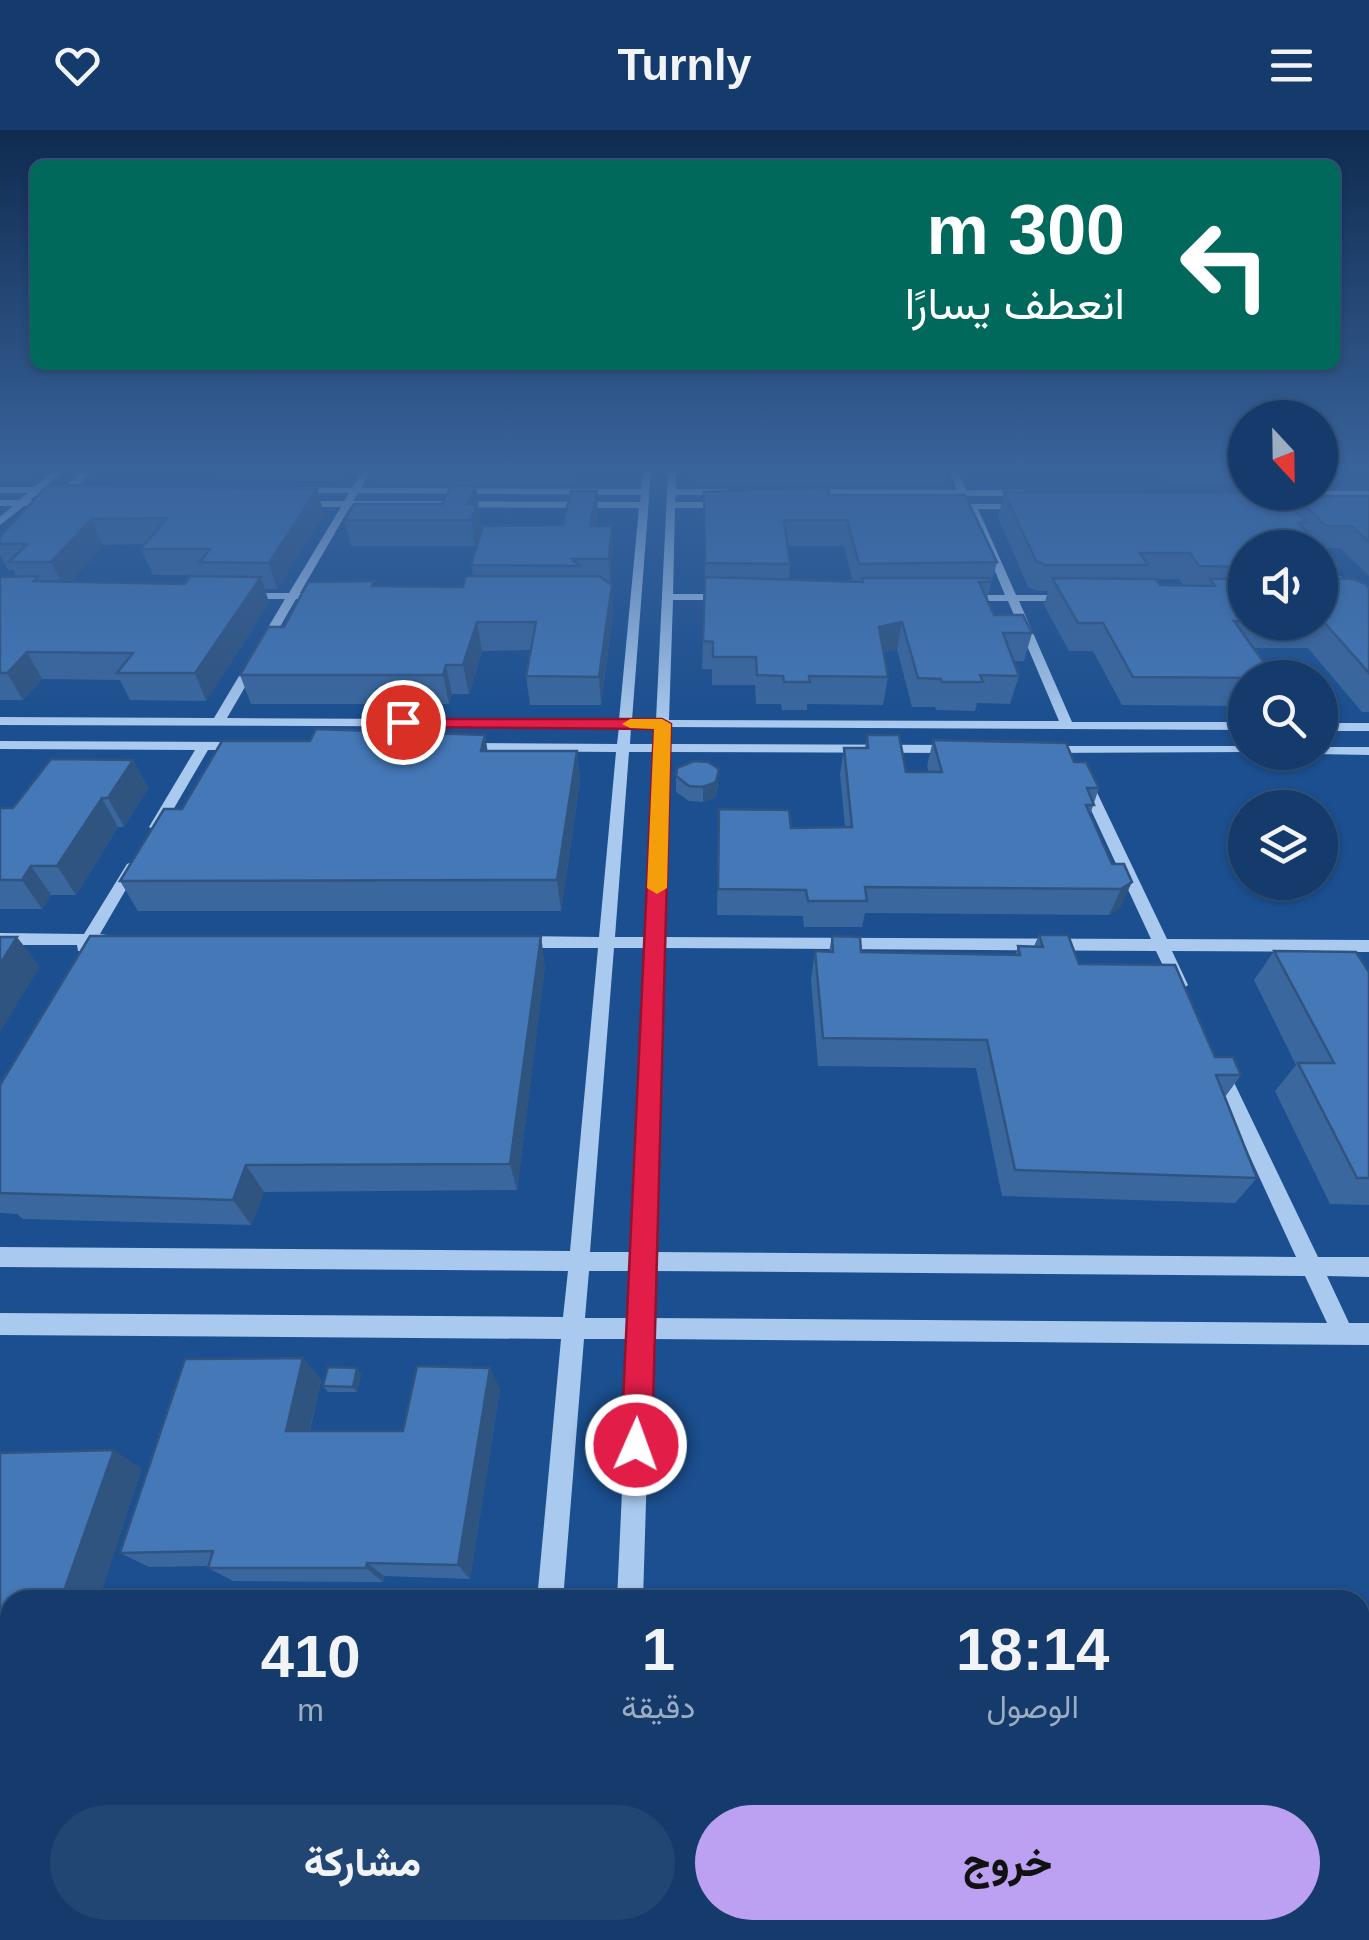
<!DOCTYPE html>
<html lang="ar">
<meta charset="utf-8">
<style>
:root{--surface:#143b6b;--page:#214673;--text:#f1f3f6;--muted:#9dadc1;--line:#33557e;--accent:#bca0f2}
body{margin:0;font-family:Helvetica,Vazirmatn,sans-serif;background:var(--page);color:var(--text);direction:rtl;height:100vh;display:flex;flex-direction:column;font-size:38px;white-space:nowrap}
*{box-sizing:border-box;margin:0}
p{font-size:32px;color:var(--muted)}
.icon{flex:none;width:55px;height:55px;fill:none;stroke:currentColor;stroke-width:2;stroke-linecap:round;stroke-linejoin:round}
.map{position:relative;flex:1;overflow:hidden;direction:ltr}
.sheet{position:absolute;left:0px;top:1460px;width:1370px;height:350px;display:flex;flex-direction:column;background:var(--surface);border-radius:30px 30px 0 0;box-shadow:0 2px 8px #0004,0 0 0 2px var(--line);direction:rtl}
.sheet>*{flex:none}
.banner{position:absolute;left:30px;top:30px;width:1310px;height:210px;border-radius:15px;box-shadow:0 2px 8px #0004,0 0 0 2px var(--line);direction:rtl;background:#00695c;color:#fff;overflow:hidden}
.needle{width:65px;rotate:158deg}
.tools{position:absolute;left:1228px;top:270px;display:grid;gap:20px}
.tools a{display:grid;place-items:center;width:110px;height:110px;border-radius:50%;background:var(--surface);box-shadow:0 2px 8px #0004,0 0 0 2px var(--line);font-size:50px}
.pin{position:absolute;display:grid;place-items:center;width:85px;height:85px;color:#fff;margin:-42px;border:5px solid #fff;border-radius:50%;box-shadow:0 2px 10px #0007}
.me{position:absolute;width:110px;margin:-55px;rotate:2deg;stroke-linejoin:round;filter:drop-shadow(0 0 8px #0008)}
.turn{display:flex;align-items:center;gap:35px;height:210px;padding:0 50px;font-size:45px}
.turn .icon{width:130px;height:130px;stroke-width:2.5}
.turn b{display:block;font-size:70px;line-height:85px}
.eta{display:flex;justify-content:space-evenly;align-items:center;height:170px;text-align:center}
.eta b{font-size:60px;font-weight:800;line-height:70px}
.primary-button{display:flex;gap:20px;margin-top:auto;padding:20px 50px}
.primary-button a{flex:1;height:115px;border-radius:60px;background:var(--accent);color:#111;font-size:40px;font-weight:800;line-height:115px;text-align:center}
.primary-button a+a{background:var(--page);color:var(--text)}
header{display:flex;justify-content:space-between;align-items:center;height:130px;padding:0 50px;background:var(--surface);font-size:45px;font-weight:800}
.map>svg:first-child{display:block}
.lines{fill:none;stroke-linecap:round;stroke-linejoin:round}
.minor{fill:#a9c9ee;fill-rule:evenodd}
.wall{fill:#3a679d;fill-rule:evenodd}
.shaded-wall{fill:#305480}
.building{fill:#4478b7;stroke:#305480;stroke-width:2.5}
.route{fill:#e11d48;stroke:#92132f;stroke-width:2.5}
.slow{fill:#f59e0b}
</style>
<header><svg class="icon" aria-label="menu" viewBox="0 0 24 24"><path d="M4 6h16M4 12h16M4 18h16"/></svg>Turnly<svg class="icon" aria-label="heart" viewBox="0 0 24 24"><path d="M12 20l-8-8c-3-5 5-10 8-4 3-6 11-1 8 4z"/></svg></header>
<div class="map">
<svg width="1369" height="1810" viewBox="0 0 1369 1810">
<rect width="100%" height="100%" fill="#1b4f8f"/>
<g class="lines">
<g class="minor">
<polygon points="52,342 61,342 45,357 65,357 82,342 91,342 62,370 54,368 59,363 39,363 30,370 54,370 59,373 57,375 24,376 0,395 0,387 13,376 0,376 0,370 19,370 28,363 0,363 0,357 34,357"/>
<path d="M 362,342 L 370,342 L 361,358 L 641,359 L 643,342 L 651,342 L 632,590 L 656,590 L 668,342 L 676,342 L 676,359 L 729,359 L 734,362 L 729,365 L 676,365 L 675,372 L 725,372 L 730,375 L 725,378 L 675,378 L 673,464 L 727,464 L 732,467 L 727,470 L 673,470 L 669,590 L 1059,591 L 1008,471 L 963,471 L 958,468 L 963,465 L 1005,465 L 969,379 L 946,376 L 948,374 L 1023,374 L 1025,376 L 1020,379 L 978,379 L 1016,465 L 1067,465 L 1072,468 L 1067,471 L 1019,471 L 1072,592 L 1245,592 L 1245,600 L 669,597 L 668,614 L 954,615 L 961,619 L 954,623 L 668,622 L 663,807 L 1151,809 L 1078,652 L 1085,648 L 1092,652 L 1167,809 L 1369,810 L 1369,822 L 1172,821 L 1188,855 L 1180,861 L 1174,859 L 1156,821 L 662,818 L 653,1122 L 1296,1127 L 1211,942 L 1214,937 L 1226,937 L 1229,942 L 1318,1127 L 1369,1127 L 1369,1147 L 1327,1146 L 1349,1193 L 1369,1193 L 1369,1215 L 651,1209 L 643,1470 L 617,1470 L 629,1209 L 584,1209 L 563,1470 L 537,1470 L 561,1209 L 0,1205 L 0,1183 L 563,1187 L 568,1141 L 0,1137 L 0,1117 L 570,1121 L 598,818 L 520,818 L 512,812 L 520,806 L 599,807 L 616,622 L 465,621 L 458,617 L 465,613 L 617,614 L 619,597 L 0,595 L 0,587 L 214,588 L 285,469 L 245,469 L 240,466 L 245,463 L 289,463 L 341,377 L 300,377 L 295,374 L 300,371 L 344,371 L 349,363 L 296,363 L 291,360 L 296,357 L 352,358 ZM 358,363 L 641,365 L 640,372 L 353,371 ZM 350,377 L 639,378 L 619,590 L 227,588 L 296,469 L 324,469 L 329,466 L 324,463 L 300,463 ZM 631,597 L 656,597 L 655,614 L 630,614 ZM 629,622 L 655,622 L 647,807 L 615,807 ZM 614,818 L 646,818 L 633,1122 L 590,1122 ZM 589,1141 L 632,1141 L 630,1188 L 585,1188 ZM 653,1141 L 1305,1146 L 1327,1193 L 651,1188 Z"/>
<polygon points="950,342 958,342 966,360 1024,360 1029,363 1024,366 805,365 800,362 805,359 957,360"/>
<polygon points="1239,342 1245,342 1245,347"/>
<polygon points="1320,361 1369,361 1369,367 1255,367 1250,364"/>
<polygon points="1320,428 1369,473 1369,482 1320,437"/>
<rect x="1320" y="593" width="49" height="8"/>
<polygon points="0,611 239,612 245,616 239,620 208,620 163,697 156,701 149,697 195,620 0,619"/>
<polygon points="1045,616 1245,616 1245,622 1250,622 1040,623 1040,617"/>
<polygon points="1320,617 1369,617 1369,625 1315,624 1320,622"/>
<polygon points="132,732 139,737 100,804 115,806 117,810 115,814 93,815 90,821 78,821 77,815 0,815 0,803 84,804 127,734"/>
<polygon points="506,1800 538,1800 537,1810 505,1810"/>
<rect x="602" y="1800" width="32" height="10"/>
</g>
</g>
<g class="wall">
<polygon points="0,342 37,342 28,350 0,350"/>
<polygon points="217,342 345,342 339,351 220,351"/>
<polygon points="373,342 578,342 575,354 376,354"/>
<polygon points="695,342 948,342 945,356 694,355"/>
<polygon points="1160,342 1237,342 1232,354 1171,354"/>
<polygon points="476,356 481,400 475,416 351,416 344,390 442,374"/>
<path d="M 45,358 L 317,359 L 324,384 L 277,459 L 265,459 L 269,473 L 206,571 L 130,570 L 120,550 L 42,549 L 23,570 L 0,570 L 0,447 L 17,447 L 13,440 L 8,440 L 0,425 L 0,407 ZM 145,414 L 141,419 L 153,445 L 205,445 L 205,446 L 185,454 L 70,452 L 103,415 Z"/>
<path d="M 704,362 L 829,365 L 997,432 L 987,469 L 994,485 L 1032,503 L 1024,531 L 1013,531 L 1019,546 L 1010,574 L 977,573 L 975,581 L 936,580 L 935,577 L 912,577 L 897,519 L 884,522 L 888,547 L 883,575 L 807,574 L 807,580 L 782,580 L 781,574 L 756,574 L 755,555 L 712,555 L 712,539 L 702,539 L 705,460 ZM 788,416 L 844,416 L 853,452 L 789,450 L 790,434 Z"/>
<path d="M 1004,362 L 1290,377 L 1295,366 L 1369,366 L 1369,446 L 1340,418 L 1323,418 L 1334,448 L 1369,458 L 1369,582 L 1362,582 L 1308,518 L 1254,518 L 1245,548 L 1245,576 L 1122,575 L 1093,521 L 1069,521 L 1044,475 L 1048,461 L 1037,461 L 1028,457 L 998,387 ZM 1245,418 L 1320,418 L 1320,492 L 1245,492 ZM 1157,449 L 1179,449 L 1183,455 L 1160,455 Z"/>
<polygon points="598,384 596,396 612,396 613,420 610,453 613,483 601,575 530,575 526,546 531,520 482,521 469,564 452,564 449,574 251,574 240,545 284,497 375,456 463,457 473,446 471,435 563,395"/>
<polygon points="867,605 906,642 929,642 927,636 933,610 1074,632 1099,658 1090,685 1112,734 1124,734 1120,778 1109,785 865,783 862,797 804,797 803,786 717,785 718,705 791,698 845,697 840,644 844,618 865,618"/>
<polygon points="488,621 577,621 580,651 561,781 138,781 120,751 182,679"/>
<polygon points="133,630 148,658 124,697 118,697 76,765 51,765 42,779 0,779 0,678 13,678"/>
<polygon points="676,646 718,654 716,667 703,672 689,671 676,662"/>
<polygon points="1039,805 1241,945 1225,967 1257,1048 1235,1073 1002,1066 976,938 818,936 811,850 815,821 829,822 832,806 861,822 1015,825 1018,816 1034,816"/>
<polygon points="1274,821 1369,842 1369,1075 1330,1074 1275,961 1296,935 1254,850"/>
<polygon points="545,835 517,1060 264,1062 251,1095 23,1089 17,1084 0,1083 0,955"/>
<polygon points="303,1228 321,1250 310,1301 403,1301 500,1259 470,1449 384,1446 383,1452 233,1451 208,1438 208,1436 149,1437 120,1423"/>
<polygon points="361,1244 357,1262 328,1262 323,1256"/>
</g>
<g class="shaded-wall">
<polygon points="24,342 37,342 28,350"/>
<polygon points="337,342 345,342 339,351"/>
<polygon points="476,356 481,400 475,416 468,374"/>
<polygon points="317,359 324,384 277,459 269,433"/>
<polygon points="597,361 598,384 591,420 590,396"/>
<polygon points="92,389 103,415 64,458 51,432"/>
<polygon points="612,396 613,420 610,453 609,429"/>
<polygon points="1341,436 1327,462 1331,437"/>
<polygon points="261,447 269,473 206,571 195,543"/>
<polygon points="612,455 613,483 601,575 599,547"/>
<polygon points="477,492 482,521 469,564 463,535"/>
<polygon points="902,492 897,519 874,524 879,497"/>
<polygon points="27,522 42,549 23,570 7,543"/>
<polygon points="446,535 452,564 449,574 443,545"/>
<polygon points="485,605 490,635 481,621"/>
<polygon points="577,621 580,651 561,781 557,750"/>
<polygon points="133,630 148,658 124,697 108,668"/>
<polygon points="719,639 716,667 703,672 703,657"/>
<polygon points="102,668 118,697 76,765 57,736"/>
<polygon points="31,736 51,765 42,779 22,750"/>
<polygon points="1132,752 1120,778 1109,785 1121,759"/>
<polygon points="541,806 545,835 517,1060 510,1034"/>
<polygon points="17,807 40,837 0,902 0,834"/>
<polygon points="246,1035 264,1062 251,1095 233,1070"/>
<polygon points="303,1228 321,1250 305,1320 286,1301"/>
<polygon points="357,1238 361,1244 357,1262 353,1257"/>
<polygon points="490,1238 500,1259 470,1449 458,1435"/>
<polygon points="114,1320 142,1339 99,1470 64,1470 65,1458"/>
<polygon points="367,1433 384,1446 383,1452 366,1438"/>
<polygon points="10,1605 10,1706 0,1706 0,1630"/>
<polygon points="64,1800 100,1800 100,1802 61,1809"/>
</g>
<g class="building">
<polygon points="58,355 317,359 269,433 200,432 210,419 141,419 167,388 92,389 51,432 9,432 27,414 0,414 0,407 45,358"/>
<polygon points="451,356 476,356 468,374 477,374 471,390 344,390 354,374 442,374"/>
<polygon points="828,357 829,365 965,365 997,432 859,434 847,390 784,390 790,434 705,433 704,362"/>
<polygon points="571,361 597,361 590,396 612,396 609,429 572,429 580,436 471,435 483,396 563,395"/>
<polygon points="1004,362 1275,363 1307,392 1298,393 1341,436 1331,437 1331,448 1354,449 1366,454 1369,458 1369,543 1323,491 1320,491 1320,418 1245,418 1245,437 1199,436 1190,423 1140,423 1148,435 1045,435 1036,431"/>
<polygon points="1295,366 1369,366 1369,412 1352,396 1326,396"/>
<polygon points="39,446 34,451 185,454 190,446 261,447 195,543 117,543 133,523 27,522 7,543 0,543 0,447"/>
<polygon points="466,446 599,446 612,455 599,547 526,546 536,492 477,492 463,535 446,535 443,545 240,545 268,497 284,497 308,452 374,451 372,456 463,457"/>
<polygon points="705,447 863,452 862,448 989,448 991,452 979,452 994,485 1023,485 1032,503 1003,503 1019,546 980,545 983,552 942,552 941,549 918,548 902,492 879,497 888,547 809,546 810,552 784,552 783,546 757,545 756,527 713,527 713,512 703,511"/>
<polygon points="1052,448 1156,449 1160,455 1215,456 1210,449 1245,448 1245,491 1234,491 1275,548 1133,547 1103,493 1078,493"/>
<polygon points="316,599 485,605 481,621 577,621 557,750 120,751 164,679 182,679 222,611 310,611"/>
<polygon points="867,605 899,605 906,642 942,642 933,610 1066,613 1074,632 1086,632 1099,658 1087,658 1094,675 1086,675 1112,734 1124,734 1132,752 1121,759 865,757 867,771 808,771 806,760 718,759 719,679 789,680 791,698 852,697 844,618 868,618"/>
<polygon points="51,629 133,630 108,668 102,668 57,736 31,736 22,750 0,750 0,678 13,678"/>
<polygon points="694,631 708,632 719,639 716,652 703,657 689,656 676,646 677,638"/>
<polygon points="1039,805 1068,805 1079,834 1175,835 1215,927 1233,927 1241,945 1216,945 1257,1048 1015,1040 987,910 823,908 815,821 833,822 832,806 860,807 861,822 1020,825 1018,816 1043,817"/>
<polygon points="90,806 541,806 510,1034 246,1035 233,1070 0,1063 0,955"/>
<polygon points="0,807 17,807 0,834"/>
<polygon points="1274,821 1356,822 1369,842 1369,1048 1357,1048 1298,933 1334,933"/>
<polygon points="303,1228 286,1301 403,1301 417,1236 490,1238 458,1435 367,1433 366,1438 208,1438 213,1421 120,1423 185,1229"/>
<polygon points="328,1237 357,1238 353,1257 323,1256"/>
<polygon points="114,1320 65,1458 69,1458 64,1470 10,1470 10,1605 0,1630 0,1323"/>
<polygon points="0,1759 10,1759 10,1800 64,1800 61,1809 0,1806"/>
</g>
<linearGradient id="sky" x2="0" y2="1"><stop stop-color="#0f2b4f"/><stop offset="0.57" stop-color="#39639b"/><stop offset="1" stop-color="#39639b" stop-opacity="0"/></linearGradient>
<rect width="1369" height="595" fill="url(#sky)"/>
<polygon class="route" points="397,589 662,589 671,594 652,1315 647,1326 636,1331 625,1326 621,1315 654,599 403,597 395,592"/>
<polygon class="slow" points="662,589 671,594 667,758 657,764 647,758 654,599 630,598 622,594 630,589"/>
</svg>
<div class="tools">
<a><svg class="needle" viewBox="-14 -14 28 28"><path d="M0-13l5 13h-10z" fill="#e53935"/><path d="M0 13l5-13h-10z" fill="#9dadc1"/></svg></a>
<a><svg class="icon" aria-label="sound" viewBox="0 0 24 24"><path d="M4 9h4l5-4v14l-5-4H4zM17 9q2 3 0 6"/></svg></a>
<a><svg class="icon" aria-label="search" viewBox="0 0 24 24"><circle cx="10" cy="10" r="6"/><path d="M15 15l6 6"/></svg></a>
<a><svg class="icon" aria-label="layers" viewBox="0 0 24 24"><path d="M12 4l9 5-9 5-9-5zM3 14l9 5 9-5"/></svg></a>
</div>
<div class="pin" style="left:403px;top:592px;background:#d93025"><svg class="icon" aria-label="arrive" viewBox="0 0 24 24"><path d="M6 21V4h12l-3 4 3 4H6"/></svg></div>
<svg class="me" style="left:636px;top:1315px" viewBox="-20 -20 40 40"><circle r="17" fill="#e11d48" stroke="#fff" stroke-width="3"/><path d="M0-11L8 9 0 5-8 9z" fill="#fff"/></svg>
<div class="banner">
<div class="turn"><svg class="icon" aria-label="left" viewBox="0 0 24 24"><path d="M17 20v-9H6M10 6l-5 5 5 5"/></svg><div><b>300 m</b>انعطف يسارًا</div></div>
</div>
<section class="sheet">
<div class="eta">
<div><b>18:14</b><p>الوصول</p></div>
<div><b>1</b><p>دقيقة</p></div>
<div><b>410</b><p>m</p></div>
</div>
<div class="primary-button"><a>خروج</a><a>مشاركة</a></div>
</section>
</div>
